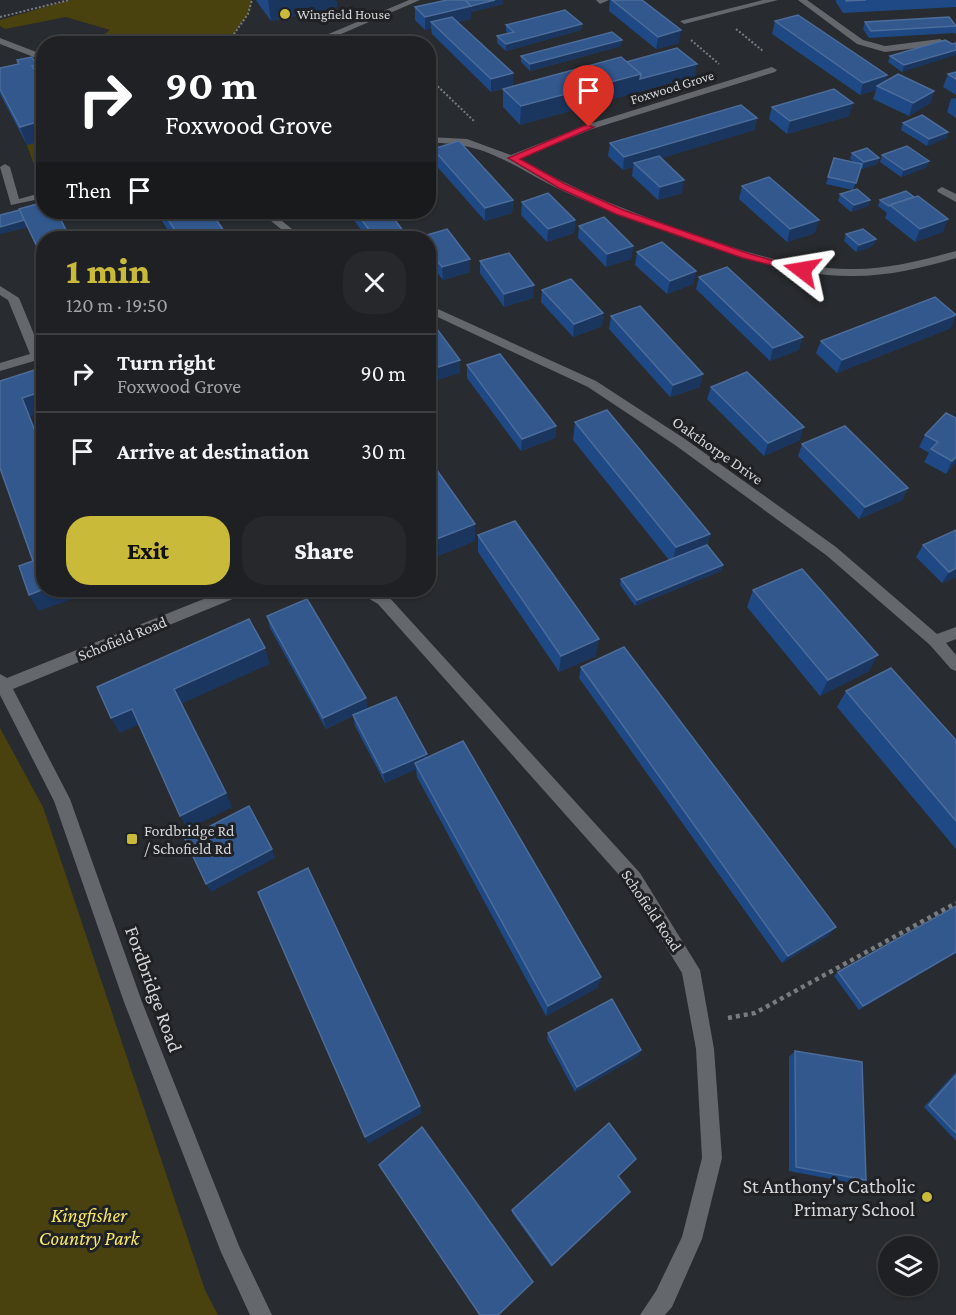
<!DOCTYPE html>
<meta charset="utf-8">
<style>
:root{--surface:#1e2023;--page:#26282b;--text:#f1f3f6;--muted:#a1a3a6;--line:#3c3e41;--accent:#caba3a}
body{margin:0;font-family:"Crimson Pro",serif;background:var(--page);color:var(--text);height:100vh;display:flex;flex-direction:column;font-size:22px;white-space:nowrap}
*{box-sizing:border-box;margin:0}
p{font-size:20px;color:var(--muted)}
.icon{flex:none;width:33px;height:33px;fill:none;stroke:currentColor;stroke-width:2;stroke-linecap:round;stroke-linejoin:round}
.map{position:relative;flex:1;overflow:hidden}
.panel{position:absolute;left:36px;top:231px;width:400px;height:366px;display:flex;flex-direction:column;background:var(--surface);border-radius:24px;box-shadow:0 2px 4px #0004,0 0 0 2px var(--line)}
.panel>*{flex:none}
.banner{position:absolute;left:36px;top:36px;width:400px;height:183px;border-radius:24px;box-shadow:0 2px 4px #0004,0 0 0 2px var(--line);background:#202124;color:#fff;overflow:hidden}
.fabs{position:absolute;left:878px;top:1236px;display:grid;gap:12px}
.fabs a{display:grid;place-items:center;width:60px;height:60px;border-radius:50%;background:var(--surface);box-shadow:0 2px 4px #0004,0 0 0 2px var(--line);font-size:30px}
.pin{position:absolute;display:grid;place-items:center;width:51px;height:51px;color:#fff;margin:-62px -26px;border-radius:50% 50% 50% 0;rotate:-45deg;box-shadow:0 0 6px #0007}
.pin .icon{rotate:45deg}
.me{position:absolute;width:66px;margin:-33px;rotate:284deg;stroke-linejoin:round;filter:drop-shadow(0 0 4px #0008)}
.turn{display:flex;align-items:center;gap:21px;height:126px;padding:0 30px;font-size:27px}
.turn .icon{width:78px;height:78px;stroke-width:2.5}
.turn b{display:block;font-size:42px;line-height:51px}
.then{display:flex;align-items:center;height:57px;padding:0 30px;background:#0003;gap:12px;font-size:22px}
.round{display:grid;place-items:center;flex:none;width:63px;height:63px;border-radius:24px;background:var(--page)}
.summary{display:flex;align-items:center;justify-content:space-between;height:102px;padding:0 30px}
h1{font-size:36px;font-weight:800;line-height:45px;color:var(--accent)}
.primary-button{display:flex;gap:12px;margin-top:auto;padding:12px 30px}
.primary-button a{flex:1;height:69px;border-radius:24px;background:var(--accent);color:#111;font-size:24px;font-weight:800;line-height:69px;text-align:center}
.primary-button a+a{background:var(--page);color:var(--text)}
ul{padding:0;list-style:none}
li{display:flex;align-items:center;gap:18px;height:78px;padding:0 30px;border-top:2px solid var(--line)}
li div{flex:1}
li b{display:block;font-size:22px}
li em{font-style:normal}
.map>svg:first-child{display:block}
.green{fill:#49420e}
.lines{fill:none;stroke-linecap:round;stroke-linejoin:round}
.path-far1{stroke:#797c7f;stroke-width:2;stroke-dasharray:2 2;stroke-linecap:butt}
.path{stroke:#797c7f;stroke-width:4.5;stroke-dasharray:4 4;stroke-linecap:butt}
.service{fill:#64676c;fill-rule:evenodd}
.minor{fill:#64676c;fill-rule:evenodd}
.wall{fill:#1f4985}
.shaded-wall{fill:#1a365f}
.building{fill:#32588e;stroke:#4c6c9a;stroke-width:1.5}
.route{fill:#e11d48;stroke:#92132f;stroke-width:1.5}
.poi-dot{fill:#caba3a;stroke:#1f2125;stroke-width:2}
.labels{text-anchor:middle;stroke-width:6;stroke-linejoin:round;paint-order:stroke}
.far-poi-label{font-size:14px;fill:#d4d6d8;stroke:#1f2125;text-anchor:start}
.far-street-label{font-size:14px;fill:#d4d6d8;stroke:#1f2125}
.street-label{font-size:16px;fill:#d4d6d8;stroke:#1f2125}
.poi-label{font-size:16px;fill:#d4d6d8;stroke:#1f2125;text-anchor:start}
.near-street-label{font-size:20px;fill:#d4d6d8;stroke:#1f2125}
.near-poi-label{font-size:20px;fill:#d4d6d8;stroke:#1f2125;text-anchor:end}
.near-park-label{font-size:20px;font-style:italic;fill:#f8e765;stroke:#1f2125}
</style>
<div class="map">
<svg width="956" height="1315" viewBox="0 0 956 1315">
<rect width="100%" height="100%" fill="#282b2f"/>
<g class="green">
<polygon points="70,0 252,0 248,14 227,43 92,43 110,30 66,17 5,29 0,26 0,20"/>
<polygon points="43,140 44,188 42,188 27,145"/>
<polygon points="0,728 43,807 205,1290 218,1315 0,1315"/>
</g>
<g class="lines">
<g class="path-far1">
<polyline points="0,17 69,0"/>
<polyline points="736,29 763,51"/>
<polyline points="378,39 392,44"/>
<polyline points="691,40 719,64"/>
<polyline points="227,44 248,14 252,0"/>
<polyline points="429,78 474,121"/>
</g>
<polyline class="path" points="728,1018 755,1013 956,903"/>
<g class="service">
<polygon points="798,0 807,0 863,40 885,46 940,39 944,42 940,45 885,52 857,44"/>
<polygon points="5,164 10,167 19,199 44,192 44,198 11,205 0,167"/>
</g>
<g class="minor">
<polygon points="409,0 420,0 318,44 305,44"/>
<polygon points="596,0 609,0 600,4"/>
<polygon points="763,0 778,0 684,24 680,21"/>
<polygon points="0,38 44,55 44,61 0,44"/>
<path d="M 772,67 L 777,70 L 775,72 L 592,129 L 519,159 C 577,191 636,215 699,236 C 748,253 800,270 854,269 C 890,269 922,260 956,251 L 956,258 C 922,268 889,276 854,276 C 798,277 743,258 690,240 C 647,225 605,210 563,191 C 514,168 487,141 429,143 L 429,137 L 467,139 L 511,155 L 586,125 Z"/>
<polygon points="942,187 956,194 956,202 938,192 937,190"/>
<polygon points="260,212 271,212 303,238 292,238"/>
<polygon points="0,286 19,298 43,356 41,359 0,371 0,363 30,354 8,300 0,295"/>
<polygon points="429,305 596,381 685,439 836,547 937,634 956,627 956,639 946,643 956,655 956,671 951,669 930,645 826,555 675,445 588,387 429,313"/>
<polygon points="226,590 247,590 245,594 13,689 70,799 142,1002 239,1246 272,1315 250,1315 221,1252 124,1002 54,801 0,695 0,674 7,678"/>
<polygon points="359,590 377,590 388,596 640,873 700,970 714,1049 722,1158 702,1239 672,1307 665,1315 640,1315 656,1291 682,1237 702,1158 696,1049 682,973 628,885 378,604 361,594"/>
</g>
</g>
<g class="wall">
<polygon points="256,0 336,0 337,7 271,21 257,2"/>
<polygon points="447,0 503,0 503,4 471,12 471,19 458,22 513,73 513,86 491,92 432,34 431,28 425,30 415,20 415,7"/>
<polygon points="610,0 642,0 679,43 656,49 609,11"/>
<polygon points="836,0 956,0 956,7 843,13 836,2"/>
<polygon points="775,21 887,75 885,82 934,91 930,103 909,116 873,99 876,90 860,95 772,34"/>
<polygon points="865,22 956,26 956,34 954,33 869,38 863,29"/>
<polygon points="582,24 581,30 506,51 497,43 497,36 508,34 506,31 506,25"/>
<polygon points="952,44 902,72 888,62 890,56"/>
<polygon points="621,46 530,71 521,62 521,56"/>
<polygon points="17,60 43,83 42,83 44,86 44,140 27,145 0,94 0,68 18,64"/>
<polygon points="626,62 695,76 520,125 503,107 503,89"/>
<polygon points="956,72 956,95 943,87 948,74"/>
<polygon points="956,98 956,118 947,112 951,99"/>
<polygon points="772,107 849,116 787,134 769,119"/>
<polygon points="757,118 754,130 661,158 682,193 658,200 632,176 633,167 623,170 608,156 610,143"/>
<polygon points="903,123 948,132 946,138 927,146 901,130"/>
<polygon points="433,149 513,200 512,213 485,221 433,162"/>
<polygon points="852,153 879,158 877,164 862,169 861,168 853,190 826,184 828,177 854,162 850,159"/>
<polygon points="882,155 927,167 901,177 880,162"/>
<polygon points="742,186 815,233 787,242 739,199"/>
<polygon points="840,194 870,200 868,206 851,212 838,201"/>
<polygon points="880,200 943,232 915,242 885,218 887,213 878,206"/>
<polygon points="522,202 575,220 574,233 547,242 521,215"/>
<polygon points="20,210 84,212 60,218 44,238 44,263 27,227 0,234"/>
<polygon points="156,212 211,212 229,238 173,238"/>
<polygon points="348,212 389,212 407,236 407,238 367,238"/>
<polygon points="579,226 633,246 631,259 606,267 578,238"/>
<polygon points="447,229 470,259 470,272 443,280 429,262 429,238 420,238 420,237"/>
<polygon points="846,234 876,239 873,246 856,252 844,241"/>
<polygon points="637,252 696,271 693,284 667,294 635,265"/>
<polygon points="480,261 533,298 504,307 480,273"/>
<polygon points="699,277 799,350 770,361 696,289"/>
<polygon points="542,290 603,313 602,326 573,337 541,302"/>
<polygon points="611,316 700,387 670,397 609,329"/>
<polygon points="951,328 837,373 816,353 821,341"/>
<polygon points="467,365 556,426 555,438 521,451 467,378"/>
<polygon points="711,387 800,440 764,456 707,399"/>
<polygon points="946,413 956,462 946,474 924,462 929,453 919,447 925,435"/>
<polygon points="575,422 710,534 707,545 723,565 721,571 635,606 620,585 621,579 669,560 573,440"/>
<polygon points="802,444 908,488 902,500 859,519 798,456"/>
<polygon points="429,459 475,541 435,557 429,548"/>
<polygon points="478,535 596,656 559,672 478,552"/>
<polygon points="923,545 956,577 942,583 916,557"/>
<polygon points="753,590 869,671 820,696 747,607"/>
<polygon points="267,616 366,698 367,709 428,757 601,977 597,988 546,1016 417,777 416,769 385,783 355,726 353,716 326,729 270,628"/>
<polygon points="581,667 829,935 782,963 579,678"/>
<polygon points="846,691 956,740 956,849 837,707"/>
<polygon points="956,953 859,1010 834,976 838,972"/>
<polygon points="548,1033 641,1050 638,1056 575,1092 547,1039"/>
<polygon points="795,1051 866,1180 858,1184 789,1171 789,1057"/>
<polygon points="956,1072 956,1141 924,1107"/>
<polygon points="636,1159 618,1177 630,1192 551,1267 512,1213 512,1210"/>
</g>
<g class="shaded-wall">
<polygon points="268,0 336,0 337,7 271,21"/>
<polygon points="495,0 503,0 503,4 471,12 471,19 436,27 431,22 431,28 425,30 425,17"/>
<polygon points="582,24 581,30 506,51 506,44"/>
<polygon points="681,30 679,43 656,49 658,37"/>
<polygon points="622,40 621,46 530,71 530,64"/>
<polygon points="956,50 956,55 902,72 904,65"/>
<polygon points="697,64 695,76 638,92 640,79"/>
<polygon points="36,65 43,83 38,84 32,66"/>
<polygon points="513,73 513,86 491,92 491,79"/>
<polygon points="641,74 638,92 520,125 521,106"/>
<polygon points="887,75 883,88 877,86 876,90 860,95 863,83"/>
<polygon points="934,91 930,103 909,116 913,103"/>
<polygon points="853,103 849,116 787,134 790,121"/>
<polygon points="757,118 754,130 637,166 634,163 633,167 623,170 624,157"/>
<polygon points="44,120 44,140 27,145 20,127"/>
<polygon points="948,132 946,138 927,146 929,139"/>
<polygon points="879,158 877,164 862,169 864,162"/>
<polygon points="929,161 927,167 901,177 904,170"/>
<polygon points="435,167 436,180 429,182 429,169"/>
<polygon points="684,180 682,193 658,200 660,187"/>
<polygon points="513,200 512,213 485,221 485,208"/>
<polygon points="870,200 868,206 851,212 854,205"/>
<polygon points="57,212 84,212 28,227"/>
<polygon points="948,219 943,232 915,242 920,229"/>
<polygon points="24,220 27,227 0,234 0,227"/>
<polygon points="575,220 574,233 547,242 548,229"/>
<polygon points="819,220 815,233 787,242 790,229"/>
<polygon points="407,236 407,238 397,238"/>
<polygon points="876,239 873,246 856,252 859,245"/>
<polygon points="633,246 631,259 606,267 607,254"/>
<polygon points="470,259 470,272 443,280 442,267"/>
<polygon points="696,271 693,284 667,294 670,281"/>
<polygon points="534,285 533,298 504,307 504,294"/>
<polygon points="603,313 602,326 573,337 574,324"/>
<polygon points="956,315 951,328 837,373 842,360"/>
<polygon points="803,337 799,350 770,361 773,348"/>
<polygon points="460,360 460,373 429,383 429,370"/>
<polygon points="703,374 700,387 670,397 673,385"/>
<polygon points="44,391 44,412 30,416 44,450 44,454 22,398"/>
<polygon points="556,426 555,438 521,451 522,439"/>
<polygon points="804,427 800,440 764,456 768,443"/>
<polygon points="956,457 956,462 946,474 952,461"/>
<polygon points="908,488 902,500 859,519 865,507"/>
<polygon points="475,524 475,541 435,557 434,540"/>
<polygon points="710,534 705,551 672,564 676,547"/>
<polygon points="723,565 721,571 635,606 637,600"/>
<polygon points="956,568 956,577 942,583 949,572"/>
<polygon points="44,590 97,590 39,611 29,595"/>
<polygon points="599,639 596,656 559,672 561,656"/>
<polygon points="265,648 270,664 181,704 174,689"/>
<polygon points="878,655 869,671 820,696 828,680"/>
<polygon points="366,698 367,709 326,729 323,718"/>
<polygon points="132,709 140,724 120,733 111,718"/>
<polygon points="427,754 428,764 415,763 416,769 385,783 383,773"/>
<polygon points="226,793 232,807 188,829 180,816"/>
<polygon points="272,849 275,858 211,892 206,884"/>
<polygon points="836,927 829,935 782,963 788,956"/>
<polygon points="956,952 956,953 859,1010 863,1006"/>
<polygon points="601,977 597,988 546,1016 548,1006"/>
<polygon points="641,1050 638,1056 575,1092 577,1087"/>
<polygon points="420,1106 422,1113 368,1144 365,1137"/>
</g>
<g class="building">
<polygon points="447,0 465,0 471,6 425,17 415,7"/>
<polygon points="465,0 495,0 471,6"/>
<polygon points="612,0 642,0 681,30 658,37"/>
<polygon points="846,0 866,0 846,1"/>
<polygon points="565,10 582,24 506,44 497,36 514,32 506,25"/>
<polygon points="798,15 887,75 863,83 775,21"/>
<polygon points="452,17 513,73 491,79 431,22"/>
<polygon points="949,17 956,26 871,31 865,22"/>
<polygon points="612,32 622,40 530,64 521,56"/>
<polygon points="945,40 952,44 956,43 956,50 904,65 890,56"/>
<polygon points="677,48 697,64 640,79 641,74 626,62"/>
<polygon points="32,57 36,65 32,66 44,86 44,120 20,127 0,89 0,68 19,64 17,60"/>
<polygon points="621,57 641,74 521,106 503,89"/>
<polygon points="956,72 956,79 948,74"/>
<polygon points="898,74 934,91 913,103 877,86"/>
<polygon points="834,89 853,103 790,121 772,107"/>
<polygon points="741,105 757,118 624,157 610,143"/>
<polygon points="922,115 948,132 929,139 903,123"/>
<polygon points="459,141 513,200 485,208 433,149"/>
<polygon points="907,146 929,161 904,170 882,155"/>
<polygon points="867,148 879,158 864,162 852,153"/>
<polygon points="659,156 684,180 660,187 634,163"/>
<polygon points="834,158 862,164 856,183 828,177"/>
<polygon points="429,160 435,167 429,169"/>
<polygon points="769,177 819,220 790,229 742,186"/>
<polygon points="857,189 870,200 854,205 840,194"/>
<polygon points="906,191 914,197 890,205 889,206 880,200"/>
<polygon points="548,193 575,220 548,229 522,202"/>
<polygon points="918,196 948,219 920,229 890,205"/>
<polygon points="44,202 44,212 57,212 70,238 44,238 44,261 19,209"/>
<polygon points="20,210 24,220 0,227 0,215"/>
<polygon points="163,212 211,212 229,238 180,238"/>
<polygon points="356,212 389,212 407,236 397,238 375,238"/>
<polygon points="604,217 633,246 607,254 579,226"/>
<polygon points="447,229 470,259 442,267 429,250 429,238 420,238 420,237"/>
<polygon points="863,229 876,239 859,245 846,234"/>
<polygon points="662,242 696,271 670,281 637,252"/>
<polygon points="509,253 534,285 504,294 480,261"/>
<polygon points="727,267 803,337 773,348 699,277"/>
<polygon points="571,279 603,313 574,324 542,290"/>
<polygon points="935,297 956,315 842,360 821,341"/>
<polygon points="640,306 703,374 673,385 611,316"/>
<polygon points="434,325 460,360 429,370 429,327"/>
<polygon points="500,354 556,426 522,439 467,365"/>
<polygon points="44,367 44,391 22,398 44,454 44,589 29,595 19,566 33,561 0,468 0,381"/>
<polygon points="747,372 804,427 768,443 711,387"/>
<polygon points="607,410 710,534 676,547 575,422"/>
<polygon points="946,413 956,418 956,457 952,461 931,449 938,442 925,435"/>
<polygon points="845,426 908,488 865,507 802,444"/>
<polygon points="429,459 475,524 434,540 429,532"/>
<polygon points="515,521 599,639 561,656 478,535"/>
<polygon points="956,530 956,568 949,572 923,545"/>
<polygon points="707,545 723,565 637,600 621,579"/>
<polygon points="802,569 878,655 828,680 753,590"/>
<polygon points="307,599 366,698 323,718 267,616"/>
<polygon points="249,619 265,648 174,689 226,793 180,816 132,709 111,718 97,687"/>
<polygon points="624,647 836,927 788,956 581,667"/>
<polygon points="891,668 956,740 956,821 846,691"/>
<polygon points="396,697 427,754 383,773 353,715"/>
<polygon points="463,741 601,977 548,1006 415,763"/>
<polygon points="249,806 272,849 206,884 185,839"/>
<polygon points="308,868 420,1106 365,1137 258,892"/>
<polygon points="956,906 956,952 863,1006 838,972"/>
<polygon points="612,999 641,1050 577,1087 548,1033"/>
<polygon points="795,1051 862,1062 866,1180 796,1167"/>
<polygon points="956,1075 956,1133 929,1105"/>
<polygon points="609,1123 636,1159 618,1176 630,1192 552,1265 512,1210"/>
<polygon points="422,1127 533,1282 498,1315 480,1315 379,1165"/>
</g>
<polygon class="route" points="586,125 594,127 520,159 565,184 623,210 750,254 807,270 802,273 743,258 616,214 559,188 508,158"/>
<g class="poi-dot">
<circle cx="285" cy="14" r="6"/>
<rect x="126" y="833" width="12" height="12" rx="3"/>
<circle cx="927" cy="1197" r="6"/>
</g>
<g class="labels">
<g class="far-poi-label">
<text x="297" y="19">Wingfield House</text>
</g>
<g class="far-street-label">
<text transform="translate(672 87) rotate(-17)" y="5">Foxwood Grove</text>
</g>
<g class="street-label">
<text transform="translate(718 450) rotate(35)" y="6">Oakthorpe Drive</text>
<text transform="translate(122 638) rotate(-22)" y="6">Schofield Road</text>
<text transform="translate(652 910) rotate(56)" y="6">Schofield Road</text>
</g>
<g class="poi-label">
<text x="144" y="836">Fordbridge Rd<tspan x="144" dy="18">/ Schofield Rd</tspan></text>
</g>
<g class="near-street-label">
<text transform="translate(154 989) rotate(70)" y="7">Fordbridge Road</text>
</g>
<g class="near-poi-label">
<text x="915" y="1193">St Anthony's Catholic<tspan x="915" dy="23">Primary School</tspan></text>
</g>
<g class="near-park-label">
<text x="89" y="1222">Kingfisher<tspan x="89" dy="23">Country Park</tspan></text>
</g>
</g>
</svg>
<div class="fabs">
<a><svg class="icon" aria-label="layers" viewBox="0 0 24 24"><path d="M12 4l9 5-9 5-9-5zM3 14l9 5 9-5"/></svg></a>
</div>
<div class="pin" style="left:589px;top:127px;background:#d93025"><svg class="icon" aria-label="arrive" viewBox="0 0 24 24"><path d="M6 21V4h12l-3 4 3 4H6"/></svg></div>
<svg class="me" style="left:802px;top:270px" viewBox="-20 -20 40 40"><path d="M0-17L14 15 0 8-14 15z" fill="#e11d48" stroke="#fff" stroke-width="4"/></svg>
<div class="banner">
<div class="turn"><svg class="icon" aria-label="right" viewBox="0 0 24 24"><path d="M7 20v-9h11M14 6l5 5-5 5"/></svg><div><b>90 m</b>Foxwood Grove</div></div>
<div class="then">Then<svg class="icon" aria-label="arrive" viewBox="0 0 24 24"><path d="M6 21V4h12l-3 4 3 4H6"/></svg></div>
</div>
<section class="panel">
<div class="summary"><div><h1>1 min</h1><p>120 m · 19:50</p></div><a class="round"><svg class="icon" aria-label="close" viewBox="0 0 24 24"><path d="M6 6l12 12M18 6L6 18"/></svg></a></div>
<ul>
<li><svg class="icon" aria-label="right" viewBox="0 0 24 24"><path d="M7 20v-9h11M14 6l5 5-5 5"/></svg><div><b>Turn right</b><p>Foxwood Grove</p></div><em>90 m</em></li>
<li><svg class="icon" aria-label="arrive" viewBox="0 0 24 24"><path d="M6 21V4h12l-3 4 3 4H6"/></svg><div><b>Arrive at destination</b></div><em>30 m</em></li>
</ul>
<div class="primary-button"><a>Exit</a><a>Share</a></div>
</section>
</div>
